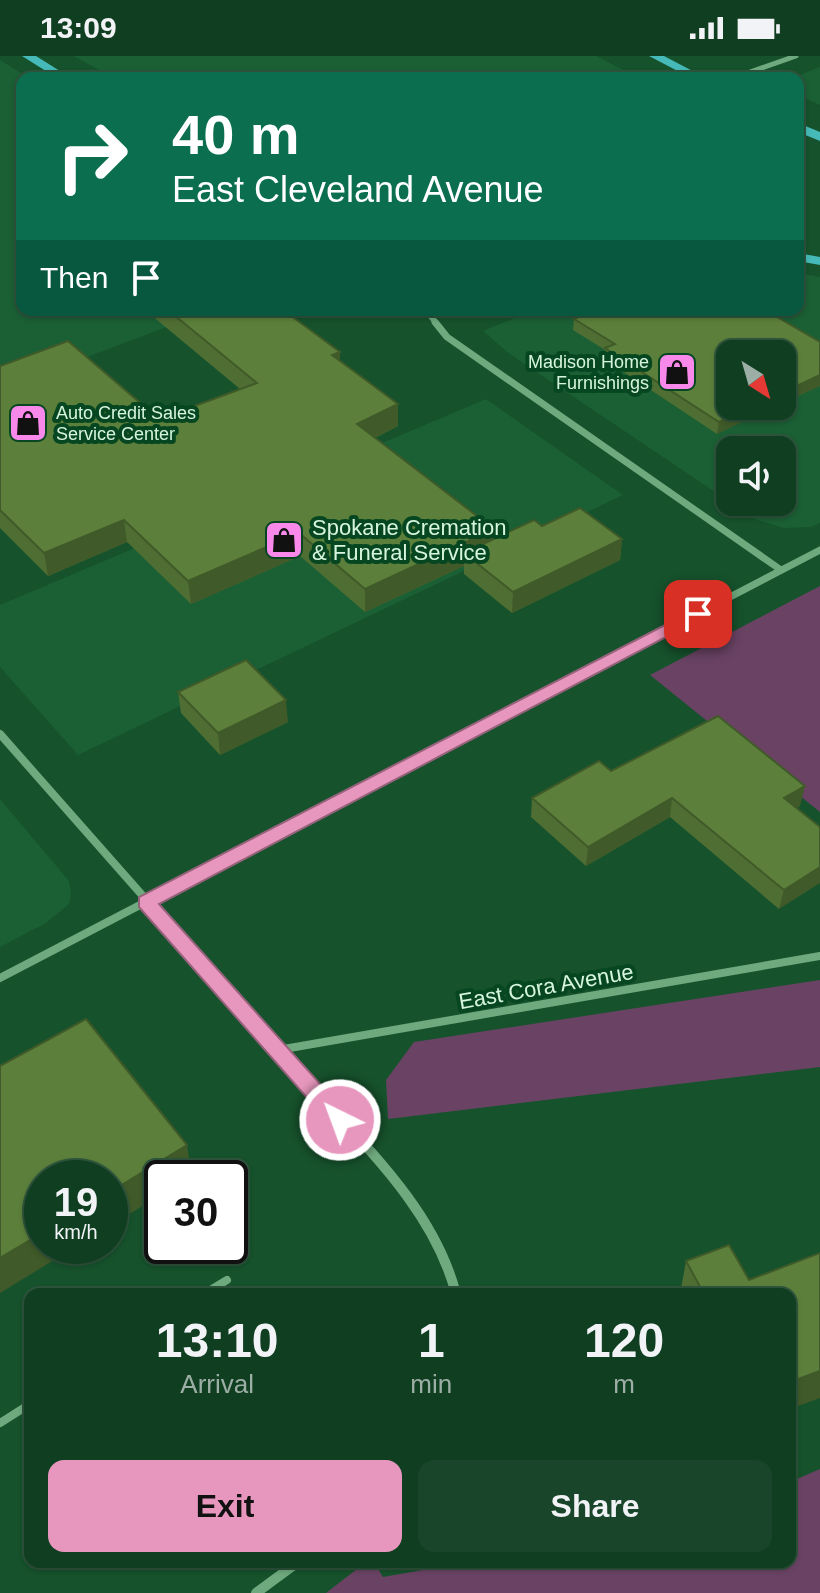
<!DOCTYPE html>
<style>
:root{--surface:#103e21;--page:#19452a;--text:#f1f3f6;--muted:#9caea5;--line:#30573f;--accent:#e797bd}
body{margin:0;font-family:Helvetica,sans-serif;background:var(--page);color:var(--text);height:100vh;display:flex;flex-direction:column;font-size:30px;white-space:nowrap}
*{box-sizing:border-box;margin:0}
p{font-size:26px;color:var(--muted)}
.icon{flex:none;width:44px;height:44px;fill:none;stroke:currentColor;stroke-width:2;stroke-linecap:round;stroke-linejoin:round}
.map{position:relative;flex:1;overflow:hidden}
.drawer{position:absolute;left:24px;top:1232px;width:772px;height:280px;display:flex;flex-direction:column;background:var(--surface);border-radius:16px;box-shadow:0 2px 6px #0004,0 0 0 2px var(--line)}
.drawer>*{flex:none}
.hud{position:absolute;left:16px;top:16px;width:788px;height:244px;border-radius:16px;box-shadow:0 2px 6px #0004,0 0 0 2px var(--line);background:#0b6e4f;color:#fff;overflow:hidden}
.needle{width:52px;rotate:143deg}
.controls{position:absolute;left:716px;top:284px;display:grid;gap:16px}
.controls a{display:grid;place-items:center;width:80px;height:80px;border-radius:16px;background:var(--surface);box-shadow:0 2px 6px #0004,0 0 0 2px var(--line);font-size:40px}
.speed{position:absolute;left:24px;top:1104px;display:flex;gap:16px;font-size:40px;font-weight:700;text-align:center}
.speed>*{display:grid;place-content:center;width:104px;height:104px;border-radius:50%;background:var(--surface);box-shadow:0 2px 6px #0004,0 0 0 2px var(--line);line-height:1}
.speed small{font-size:20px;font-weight:400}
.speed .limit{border:4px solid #111;border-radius:12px;background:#fff;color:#111}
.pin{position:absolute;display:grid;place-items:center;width:68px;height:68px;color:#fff;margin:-34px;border-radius:16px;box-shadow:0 4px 12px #0006}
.me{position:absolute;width:88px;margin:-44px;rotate:318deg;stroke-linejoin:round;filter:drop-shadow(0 0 6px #0008)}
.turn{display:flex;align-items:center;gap:28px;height:168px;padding:0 24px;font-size:36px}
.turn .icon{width:104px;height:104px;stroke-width:2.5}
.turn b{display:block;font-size:56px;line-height:68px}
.then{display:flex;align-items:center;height:76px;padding:0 24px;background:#0003;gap:16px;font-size:30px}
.eta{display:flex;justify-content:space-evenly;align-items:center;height:136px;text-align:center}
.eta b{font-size:48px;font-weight:600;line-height:56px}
.action{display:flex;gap:16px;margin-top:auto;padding:16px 24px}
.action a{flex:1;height:92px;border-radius:16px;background:var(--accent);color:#111;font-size:32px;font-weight:600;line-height:92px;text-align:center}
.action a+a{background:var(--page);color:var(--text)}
.status{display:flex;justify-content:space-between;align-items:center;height:56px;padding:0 40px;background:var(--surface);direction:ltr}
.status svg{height:22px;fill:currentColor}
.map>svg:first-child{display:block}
.built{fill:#1b5f35;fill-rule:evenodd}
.green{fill:#6a4364}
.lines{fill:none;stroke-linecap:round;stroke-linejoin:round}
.lane{stroke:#6faa7e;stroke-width:8}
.street-far3{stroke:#6faa7e;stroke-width:5}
.street-far2{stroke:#6faa7e;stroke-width:7}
.street-far1{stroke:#6faa7e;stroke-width:8}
.street{stroke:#6faa7e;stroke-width:10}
.primary{fill:#45bab8;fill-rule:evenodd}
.wall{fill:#4f6e33}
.shaded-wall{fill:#405a29}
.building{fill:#5c803b;stroke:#405a29;stroke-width:2}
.route{fill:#e797bd;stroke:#96627b;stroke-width:2}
.labels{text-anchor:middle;stroke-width:8;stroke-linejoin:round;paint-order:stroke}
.far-poi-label{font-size:18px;fill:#d7f5de;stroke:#064721;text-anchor:end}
.poi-label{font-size:22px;fill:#d7f5de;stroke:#064721;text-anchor:start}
.street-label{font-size:22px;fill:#d7f5de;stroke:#064721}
</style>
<div class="status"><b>13:09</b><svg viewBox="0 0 49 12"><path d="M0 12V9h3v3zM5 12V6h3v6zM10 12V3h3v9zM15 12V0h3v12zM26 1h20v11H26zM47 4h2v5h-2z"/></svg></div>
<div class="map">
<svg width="820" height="1537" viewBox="0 0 820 1537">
<rect width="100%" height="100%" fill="#16522c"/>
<g class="built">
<polygon points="74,0 596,0 639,22 113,22"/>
<polygon points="0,4 29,22 22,22 22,254 212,254 74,306 0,468"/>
<polygon points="820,11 820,49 798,39 798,22 792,22"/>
<path d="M 798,217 L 820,221 L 820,467 L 811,471 L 783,472 L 755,463 L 507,296 L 483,275 L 534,254 L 798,254 ZM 730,298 L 782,298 L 782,350 L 730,350 ZM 730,394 L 782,394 L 782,446 L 730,446 Z"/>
<polygon points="486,343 623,439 78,699 0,611 0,549"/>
<polygon points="0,743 69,825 71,837 69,848 46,867 0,891"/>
</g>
<g class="green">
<polygon points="820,530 820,756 650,619"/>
<polygon points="820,924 820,1011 388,1063 386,1024 414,986"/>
<polygon points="820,1413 820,1537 326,1537 366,1506 374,1506 383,1521 468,1506 790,1506 790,1426"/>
</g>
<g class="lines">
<g class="lane">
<polyline points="204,1238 227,1224"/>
<polyline points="0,1367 30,1348"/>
</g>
<g class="street-far3">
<polyline points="733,22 796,0"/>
<polyline points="425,254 437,268"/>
</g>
<g class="street-far2">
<polyline points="435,266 447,281 781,514"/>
<polyline points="613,602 820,494"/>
</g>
<g class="street-far1">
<polyline points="0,678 300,1018"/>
<polyline points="0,922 617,600"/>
<polyline points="278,994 820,900"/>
</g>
<g class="street">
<path d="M 298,1016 C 357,1083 433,1149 456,1238"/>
<polyline points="256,1537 298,1506"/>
</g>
<g class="primary">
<polygon points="22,0 36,0 71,22 57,22"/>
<polygon points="649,0 664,0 706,22 691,22"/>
<polygon points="798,67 820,76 820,85 798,76"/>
<polygon points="798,197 820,201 820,209 798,205"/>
</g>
</g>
<g class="wall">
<polygon points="145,254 283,254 340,296 340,305 398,348 398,370 375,382 493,483 542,470 622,483 620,504 512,557 464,518 464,510 365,556 300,500 191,548 127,486 48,520 0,472 0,310 159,363 240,333"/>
<polygon points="574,263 820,286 820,330 782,347 782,298 717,378 604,303 605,294 573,274"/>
<polygon points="178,636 288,666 220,699 181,657"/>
<polygon points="611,715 800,750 797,752 820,771 779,853 670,761 586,810 531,761 532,742"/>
<polygon points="686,1205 790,1238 680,1238"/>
</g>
<g class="shaded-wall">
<polygon points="340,296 340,318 332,299"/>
<polygon points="820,319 820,330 782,347 782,337"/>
<polygon points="398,348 398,370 358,390 357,368"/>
<polygon points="753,350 776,350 717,378 719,366"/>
<polygon points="124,464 127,486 48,520 44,497"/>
<polygon points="494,473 493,496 464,497 464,510 365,556 365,533"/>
<polygon points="299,477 300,500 191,548 188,525"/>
<polygon points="622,483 620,504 512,557 513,536"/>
<polygon points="286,644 288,666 220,699 218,677"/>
<polygon points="805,730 800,750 780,762 784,742"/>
<polygon points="672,742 670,761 586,810 588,791"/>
<polygon points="820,811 820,827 779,853 784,834"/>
<polygon points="187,1089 192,1120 188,1122 162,1122 162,1138 110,1170 110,1136"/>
<polygon points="42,1177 42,1190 77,1190 0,1237 0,1202"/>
<polygon points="820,1315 820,1342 790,1353 790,1326"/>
</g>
<g class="building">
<polygon points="168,254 283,254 340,296 332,299 398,348 357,368 494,473 365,533 299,477 188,525 124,464 44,497 0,454 0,310 68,285 159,363 257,327"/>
<polygon points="595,254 765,254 820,286 820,319 782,337 782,298 730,298 730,350 753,350 719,366 605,292 615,288 574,263"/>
<polygon points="580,452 622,483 513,536 464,497 534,464 542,470"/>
<polygon points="246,604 286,644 218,677 178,636"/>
<polygon points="718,660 805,730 784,742 820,771 820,811 784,834 672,742 588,791 532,742 599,705 611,715"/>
<polygon points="86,963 187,1089 110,1136 110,1122 42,1122 42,1177 0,1202 0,1010"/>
<polygon points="729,1189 749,1224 820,1197 820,1315 790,1326 790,1238 704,1238 686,1205"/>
</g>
<polygon class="route" points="698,552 706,558 704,561 159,848 347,1058 350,1064 347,1070 332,1070 139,851 139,841"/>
<defs>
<g id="shop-square" transform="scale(2)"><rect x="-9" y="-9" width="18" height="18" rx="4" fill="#f888ea" stroke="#064721"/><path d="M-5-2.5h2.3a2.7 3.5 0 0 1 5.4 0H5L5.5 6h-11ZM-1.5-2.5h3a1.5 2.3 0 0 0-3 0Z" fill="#111"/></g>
</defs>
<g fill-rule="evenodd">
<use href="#shop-square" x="677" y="316"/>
<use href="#shop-square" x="28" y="367"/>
<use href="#shop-square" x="284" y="484"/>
</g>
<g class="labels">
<g class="far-poi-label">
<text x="649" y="312">Madison Home<tspan x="649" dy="21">Furnishings</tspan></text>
<text x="56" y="363" text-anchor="start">Auto Credit Sales<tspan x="56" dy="21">Service Center</tspan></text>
</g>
<g class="poi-label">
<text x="312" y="479">Spokane Cremation<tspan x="312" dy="25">&amp; Funeral Service</tspan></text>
</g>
<g class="street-label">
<text transform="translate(546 930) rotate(-10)" y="8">East Cora Avenue</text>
</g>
</g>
</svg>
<div class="controls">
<a><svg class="needle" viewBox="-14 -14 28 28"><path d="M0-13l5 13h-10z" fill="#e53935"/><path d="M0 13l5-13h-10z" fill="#9caea5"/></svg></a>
<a><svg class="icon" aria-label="sound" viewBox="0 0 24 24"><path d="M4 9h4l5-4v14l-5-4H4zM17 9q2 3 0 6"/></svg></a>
</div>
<div class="speed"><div>19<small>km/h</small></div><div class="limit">30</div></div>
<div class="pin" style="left:698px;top:558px;background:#d93025"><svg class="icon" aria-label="arrive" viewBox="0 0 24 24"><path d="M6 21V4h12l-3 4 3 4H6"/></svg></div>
<svg class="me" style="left:340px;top:1064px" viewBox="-20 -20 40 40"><circle r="17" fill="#e797bd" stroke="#fff" stroke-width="3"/><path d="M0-11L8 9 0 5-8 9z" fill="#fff"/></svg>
<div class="hud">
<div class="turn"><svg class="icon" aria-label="right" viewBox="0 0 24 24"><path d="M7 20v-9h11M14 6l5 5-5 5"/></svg><div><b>40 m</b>East Cleveland Avenue</div></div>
<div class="then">Then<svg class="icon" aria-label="arrive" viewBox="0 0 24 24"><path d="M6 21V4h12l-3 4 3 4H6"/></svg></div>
</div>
<section class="drawer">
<div class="eta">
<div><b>13:10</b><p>Arrival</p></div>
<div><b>1</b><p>min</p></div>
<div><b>120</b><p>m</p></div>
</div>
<div class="action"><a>Exit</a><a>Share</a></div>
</section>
</div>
